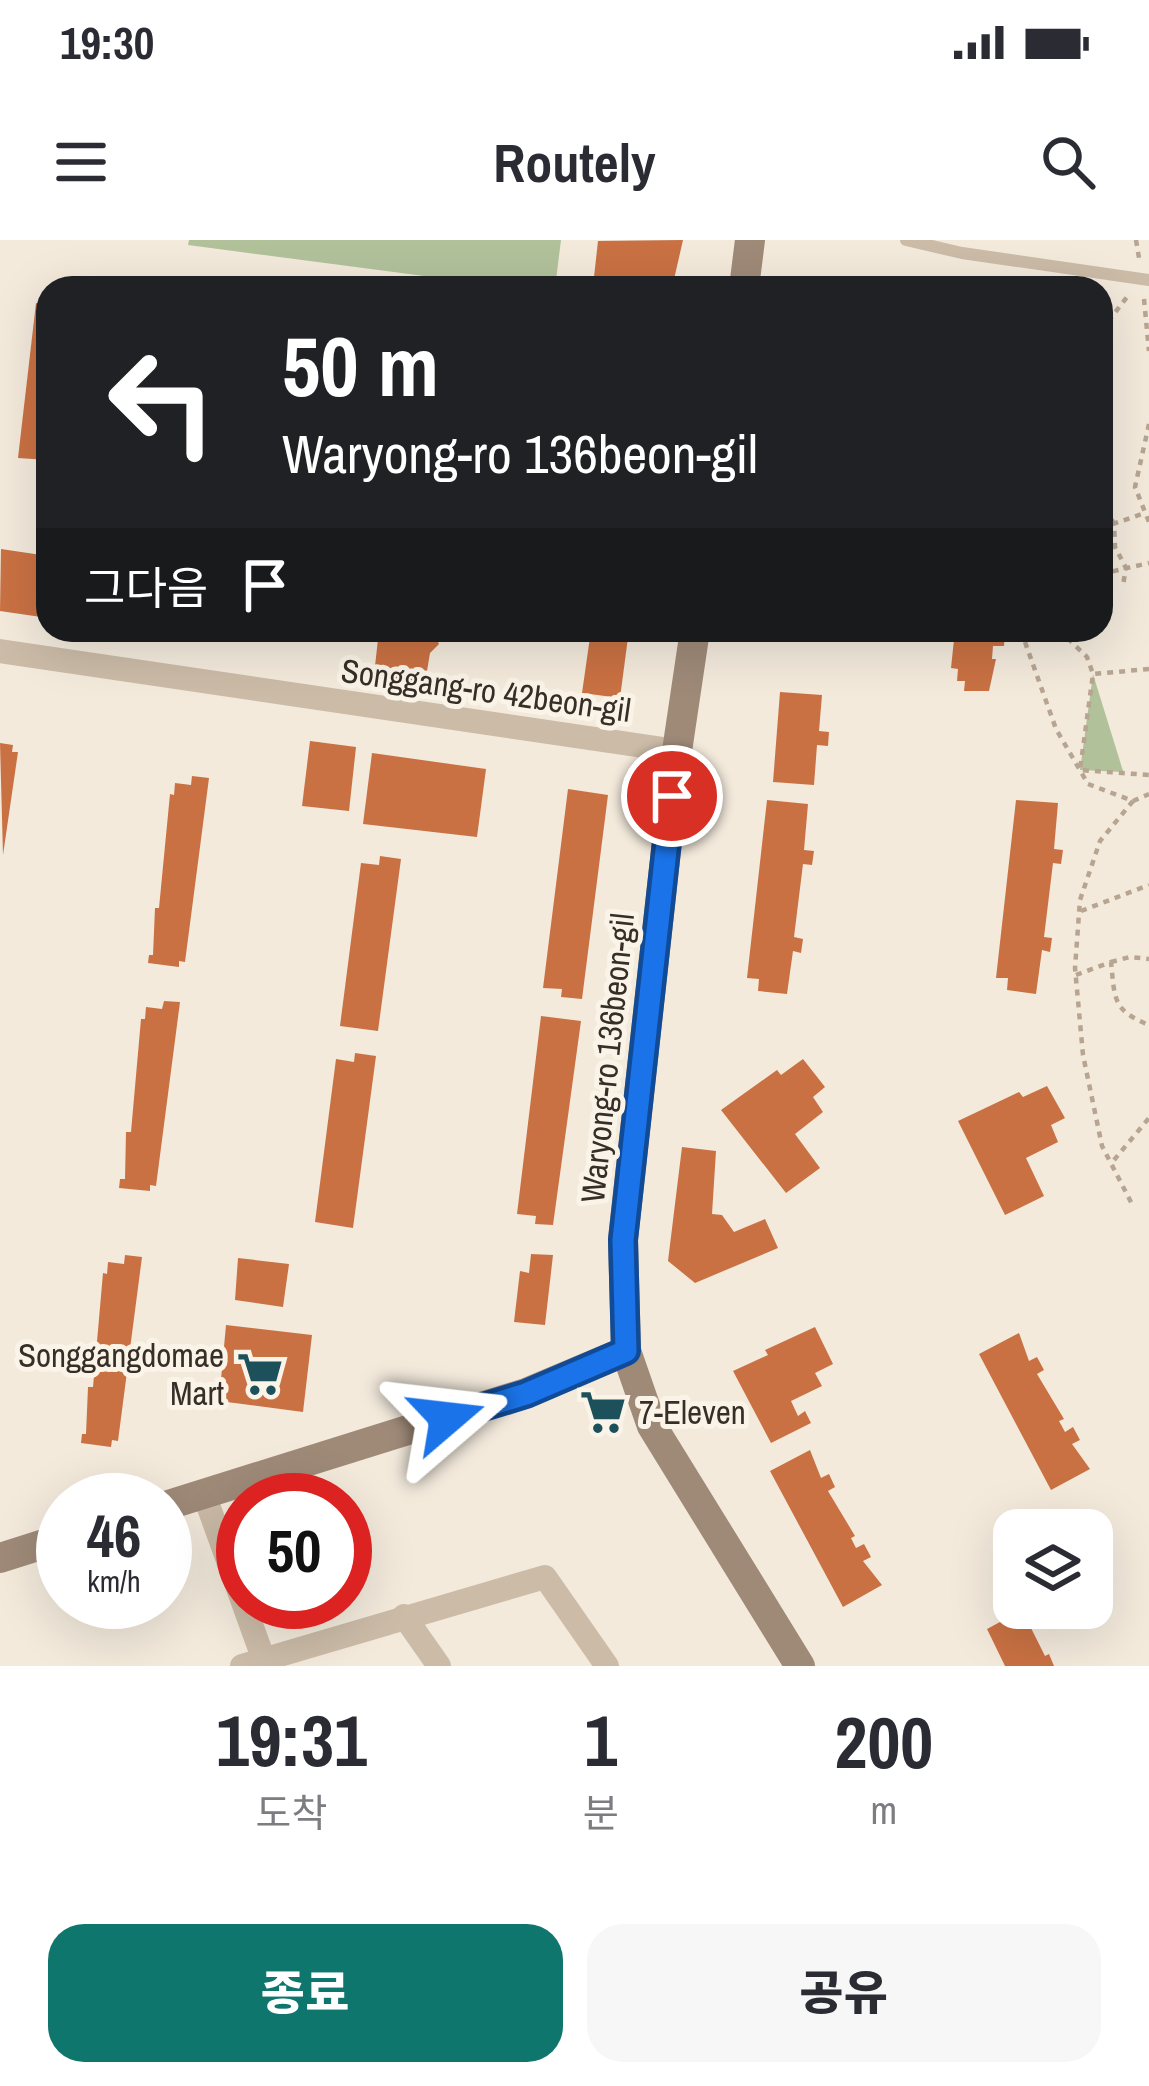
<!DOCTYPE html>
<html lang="ko">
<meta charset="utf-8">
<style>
:root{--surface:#fff;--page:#f7f7f7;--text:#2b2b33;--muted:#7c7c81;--accent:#0f766e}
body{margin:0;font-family:"Archivo Narrow","Noto Sans KR",sans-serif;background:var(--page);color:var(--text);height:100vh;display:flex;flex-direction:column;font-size:45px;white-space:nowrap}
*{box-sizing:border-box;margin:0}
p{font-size:39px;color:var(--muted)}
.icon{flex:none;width:66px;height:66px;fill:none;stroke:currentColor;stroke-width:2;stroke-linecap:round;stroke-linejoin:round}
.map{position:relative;height:1426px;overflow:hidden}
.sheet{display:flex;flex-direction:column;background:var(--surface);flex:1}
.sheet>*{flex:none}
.banner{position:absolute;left:36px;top:36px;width:1077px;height:366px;border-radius:36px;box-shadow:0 12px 48px #0002;background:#202124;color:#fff;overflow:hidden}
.fabs{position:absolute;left:993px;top:1269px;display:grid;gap:24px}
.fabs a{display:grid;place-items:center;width:120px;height:120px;border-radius:24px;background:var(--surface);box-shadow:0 12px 48px #0002;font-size:60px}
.speed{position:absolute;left:36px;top:1233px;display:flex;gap:24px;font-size:60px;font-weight:700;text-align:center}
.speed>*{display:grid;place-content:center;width:156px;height:156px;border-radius:50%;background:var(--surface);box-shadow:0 12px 48px #0002;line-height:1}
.speed small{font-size:30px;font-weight:400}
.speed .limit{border:18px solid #d22;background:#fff;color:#111}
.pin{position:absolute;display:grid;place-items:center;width:102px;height:102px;color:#fff;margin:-51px;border:6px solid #fff;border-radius:50%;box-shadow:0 3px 12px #0007}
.me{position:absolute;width:132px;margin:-66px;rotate:73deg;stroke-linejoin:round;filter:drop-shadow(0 0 9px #0008)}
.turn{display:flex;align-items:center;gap:42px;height:252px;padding:0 48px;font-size:54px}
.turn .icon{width:156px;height:156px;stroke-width:2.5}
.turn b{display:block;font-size:84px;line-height:102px}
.then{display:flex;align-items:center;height:114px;padding:0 48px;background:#0003;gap:24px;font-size:45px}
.eta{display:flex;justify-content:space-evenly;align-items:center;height:204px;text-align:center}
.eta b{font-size:72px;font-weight:800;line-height:84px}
.cta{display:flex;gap:24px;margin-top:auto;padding:24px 48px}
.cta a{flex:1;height:138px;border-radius:36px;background:var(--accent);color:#fff;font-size:48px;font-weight:800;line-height:138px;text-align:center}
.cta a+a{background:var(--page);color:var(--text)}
.status{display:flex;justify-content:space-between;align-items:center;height:84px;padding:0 60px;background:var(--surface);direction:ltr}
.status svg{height:33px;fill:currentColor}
header{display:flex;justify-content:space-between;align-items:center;height:156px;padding:0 48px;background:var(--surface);font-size:54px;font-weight:800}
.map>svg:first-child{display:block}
.green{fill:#b1c29b}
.building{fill:#c97143}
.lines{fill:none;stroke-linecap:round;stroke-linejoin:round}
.path{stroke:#b7a591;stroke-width:4.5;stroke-dasharray:6 6;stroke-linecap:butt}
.service{stroke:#cbbba7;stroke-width:12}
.minor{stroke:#cbbba7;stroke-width:24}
.secondary{stroke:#9f8a78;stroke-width:30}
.route-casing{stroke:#114b97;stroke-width:30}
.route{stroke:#1a73e8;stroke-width:21}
.labels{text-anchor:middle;stroke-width:10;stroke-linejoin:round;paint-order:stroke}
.street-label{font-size:33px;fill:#372e28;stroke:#faf4e8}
.poi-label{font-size:33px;fill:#372e28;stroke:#faf4e8;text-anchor:end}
</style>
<div class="status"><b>19:30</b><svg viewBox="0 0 49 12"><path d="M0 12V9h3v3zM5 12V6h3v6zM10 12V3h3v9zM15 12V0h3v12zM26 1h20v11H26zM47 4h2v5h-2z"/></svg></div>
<header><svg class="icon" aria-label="menu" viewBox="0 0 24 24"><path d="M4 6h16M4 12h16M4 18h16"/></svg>Routely<svg class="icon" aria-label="search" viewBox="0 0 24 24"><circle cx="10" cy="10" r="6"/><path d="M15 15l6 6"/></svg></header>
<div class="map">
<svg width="1149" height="1426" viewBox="0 0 1149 1426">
<rect width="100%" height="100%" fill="#f3eadc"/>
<g class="green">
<polygon points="189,0 561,0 555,48 515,48 188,5"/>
<polygon points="1093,434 1123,531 1123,532 1080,530"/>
</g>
<g class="building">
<polygon points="683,0 672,48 594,37 598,1"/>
<polygon points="816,36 893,45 893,48 814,48"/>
<polygon points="36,63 48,65 48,220 18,218"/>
<polygon points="1,309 48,316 48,378 0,371"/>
<polygon points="379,390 433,390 439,404 430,413 427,431 419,429 416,450 373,444"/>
<polygon points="591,390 629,390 620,458 582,453"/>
<polygon points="955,390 1005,392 1004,406 993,406 992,419 996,419 989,451 964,451 965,441 957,441 958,429 951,428"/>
<polygon points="780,452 822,455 819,491 829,492 828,506 817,505 814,545 773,542"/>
<polygon points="310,501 356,507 349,571 302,566"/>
<polygon points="0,503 13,505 12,512 18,512 3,615"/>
<polygon points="372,513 486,529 477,597 363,584"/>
<polygon points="192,536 209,538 185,722 179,721 179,727 148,723 149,715 153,715 155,668 159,668 170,554 174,555 175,543 191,545"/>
<polygon points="568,549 608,555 582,759 561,757 562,749 543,748"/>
<polygon points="767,560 808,564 804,610 814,611 812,625 803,624 794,697 803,699 801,713 793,711 787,754 758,751 759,739 747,738"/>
<polygon points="1016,560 1058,563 1054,609 1063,610 1061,624 1053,623 1044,697 1052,698 1050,712 1042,710 1036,754 1007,750 1008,738 996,738"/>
<polygon points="380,616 401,619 378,791 340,786 361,623 379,625"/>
<polygon points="164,761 180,762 156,946 150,945 150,951 119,948 120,939 125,939 126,892 131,892 141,779 145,779 146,767 162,769"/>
<polygon points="541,776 581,781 553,985 535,984 536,976 517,974"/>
<polygon points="355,813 376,816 353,988 315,982 336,819 354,822"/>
<polygon points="803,819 825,847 813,857 823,872 795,894 820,928 786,953 721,870 777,830 781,835"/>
<polygon points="1047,846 1065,878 1051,885 1058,902 1026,918 1044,956 1005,975 958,881 1019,852 1023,857"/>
<polygon points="682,907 716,911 712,974 722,975 734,992 765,979 778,1008 695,1043 668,1021"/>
<polygon points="531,1014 553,1015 545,1085 514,1082 520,1031 529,1033"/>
<polygon points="125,1015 142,1017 118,1201 112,1200 111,1207 81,1203 82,1194 86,1194 88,1147 93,1147 103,1033 107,1034 108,1022 124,1024"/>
<polygon points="238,1018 289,1024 283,1067 235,1060"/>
<polygon points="226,1085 312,1095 303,1172 219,1161"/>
<polygon points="815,1087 833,1124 815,1133 822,1146 791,1161 798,1176 805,1171 811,1183 771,1203 733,1131 768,1115 765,1110"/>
<polygon points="1019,1093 1029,1121 1037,1117 1044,1130 1037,1134 1064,1179 1059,1181 1065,1192 1073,1187 1080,1200 1072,1204 1090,1229 1051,1250 979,1114"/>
<polygon points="810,1210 821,1238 829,1234 835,1247 828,1251 855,1296 851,1298 856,1308 864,1304 871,1317 863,1321 882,1345 843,1367 770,1231"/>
<polygon points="1022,1370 1045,1416 1049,1414 1054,1426 1005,1426 987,1389"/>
</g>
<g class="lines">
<g class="path">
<polyline points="1136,0 1139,18"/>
<polyline points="1144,59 1149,111"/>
<polyline points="1101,91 1127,57"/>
<polyline points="1149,184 1135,247 1149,282"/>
<polyline points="1101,258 1114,284 1115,307 1126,328 1123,345"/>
<polyline points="1101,288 1145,273"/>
<polyline points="1101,334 1149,323"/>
<polyline points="1025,390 1025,402 1056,489 1088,544 1133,561 1100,601 1080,660 1075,728 1083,815 1102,906 1132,964"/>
<polyline points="1059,390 1087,417 1093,434"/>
<polyline points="1149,429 1093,434 1080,530 1149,535"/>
<polyline points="1133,561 1149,554"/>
<polyline points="1081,671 1149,645"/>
<polyline points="1111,722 1130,717 1149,719"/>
<path d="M 1076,735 L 1111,722 C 1115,759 1112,770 1149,785"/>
<polyline points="1114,920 1149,878"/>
</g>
<polyline class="service" points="906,0 962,13 1149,40"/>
<g class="minor">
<polyline points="0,411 677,511"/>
<polyline points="204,1254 266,1426"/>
<polyline points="404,1376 439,1426"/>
<polyline points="242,1426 545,1337 607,1426"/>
</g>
<g class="secondary">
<polyline points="744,48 750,0"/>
<polyline points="695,390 677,511 623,999 626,1111 652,1186 800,1426"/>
<polyline points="165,1266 526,1153 626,1111"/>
<polyline points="0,1318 63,1298"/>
</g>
</g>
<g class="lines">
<g class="route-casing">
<polyline id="route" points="447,1178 526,1154 626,1111 623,1000 672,556"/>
</g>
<use href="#route" class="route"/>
</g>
<defs>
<g id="supermarket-bare" transform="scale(3.6)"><path d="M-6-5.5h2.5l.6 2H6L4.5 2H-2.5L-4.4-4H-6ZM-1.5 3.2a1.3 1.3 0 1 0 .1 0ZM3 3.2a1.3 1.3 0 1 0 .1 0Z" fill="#1c505a" stroke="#faf4e8" stroke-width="2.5" paint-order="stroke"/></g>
</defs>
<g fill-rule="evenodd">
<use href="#supermarket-bare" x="260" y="1134"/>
<use href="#supermarket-bare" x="603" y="1172"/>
</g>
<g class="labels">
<g class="street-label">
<text transform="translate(486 450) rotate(8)" y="12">Songgang-ro 42beon-gil</text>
<text transform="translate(607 818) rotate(-84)" y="12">Waryong-ro 136beon-gil</text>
</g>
<g class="poi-label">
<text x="224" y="1127">Songgangdomae<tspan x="224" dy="38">Mart</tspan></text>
<text x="639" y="1184" text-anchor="start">7-Eleven</text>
</g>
</g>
</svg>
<div class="fabs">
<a><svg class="icon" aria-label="layers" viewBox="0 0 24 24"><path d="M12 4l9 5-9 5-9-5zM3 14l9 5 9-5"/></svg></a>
</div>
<div class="speed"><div>46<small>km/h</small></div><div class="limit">50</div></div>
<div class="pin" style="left:672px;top:556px;background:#d93025"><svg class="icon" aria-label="arrive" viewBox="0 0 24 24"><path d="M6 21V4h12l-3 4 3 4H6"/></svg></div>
<svg class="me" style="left:447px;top:1178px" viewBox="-20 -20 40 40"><path d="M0-17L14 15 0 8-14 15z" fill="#1a73e8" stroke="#fff" stroke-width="4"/></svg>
<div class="banner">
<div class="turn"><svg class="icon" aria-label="left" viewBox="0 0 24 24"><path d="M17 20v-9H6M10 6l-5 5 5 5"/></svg><div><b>50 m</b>Waryong-ro 136beon-gil</div></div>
<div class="then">그다음<svg class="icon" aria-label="arrive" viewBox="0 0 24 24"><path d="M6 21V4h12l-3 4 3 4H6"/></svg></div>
</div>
</div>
<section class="sheet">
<div class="eta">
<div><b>19:31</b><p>도착</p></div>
<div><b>1</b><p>분</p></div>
<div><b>200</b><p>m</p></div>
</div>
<div class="cta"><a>종료</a><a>공유</a></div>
</section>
